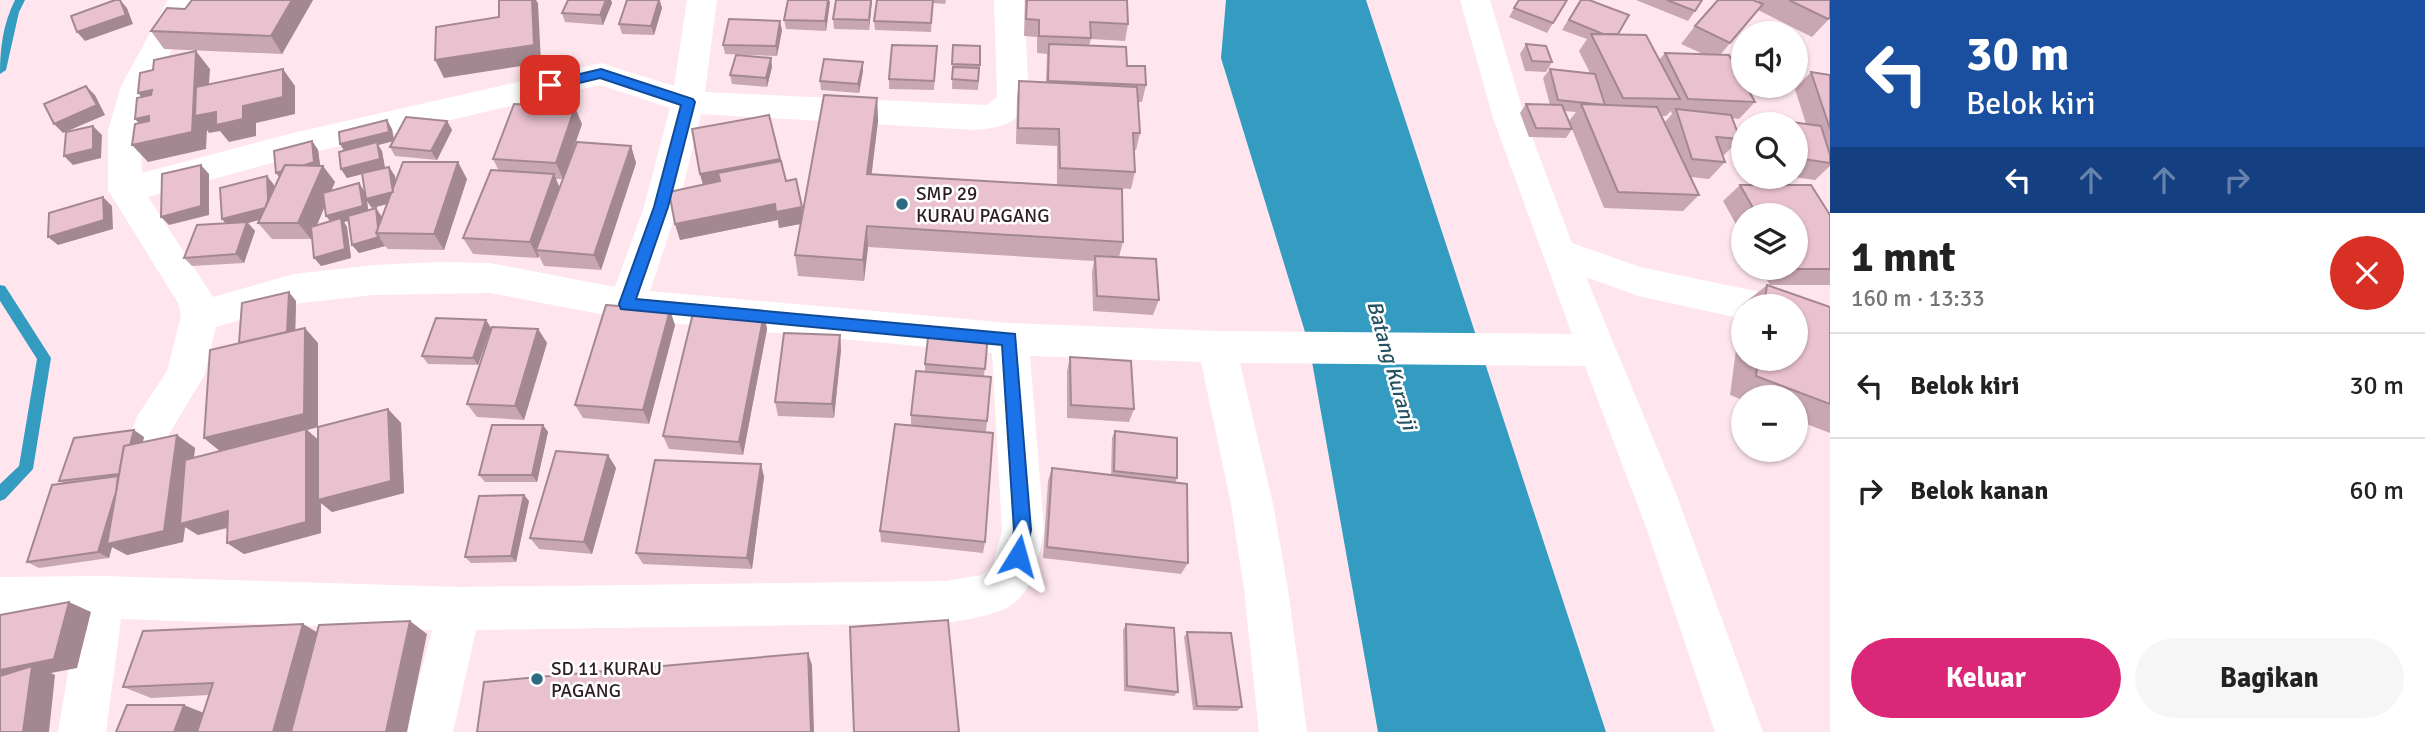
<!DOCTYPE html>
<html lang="id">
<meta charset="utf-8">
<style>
:root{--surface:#fff;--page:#f6f6f6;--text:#222;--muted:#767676;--line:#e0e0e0;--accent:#db2777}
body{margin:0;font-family:Signika,sans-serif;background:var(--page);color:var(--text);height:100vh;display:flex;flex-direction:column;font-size:26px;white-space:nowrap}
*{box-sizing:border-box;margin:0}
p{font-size:23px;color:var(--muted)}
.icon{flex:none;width:38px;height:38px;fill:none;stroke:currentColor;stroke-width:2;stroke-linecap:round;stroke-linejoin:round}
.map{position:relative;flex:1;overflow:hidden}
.panel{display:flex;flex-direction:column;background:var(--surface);width:595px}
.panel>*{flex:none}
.guide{background:#1a4fa0;color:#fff;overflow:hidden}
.fabs{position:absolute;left:1731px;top:21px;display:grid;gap:14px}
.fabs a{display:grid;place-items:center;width:77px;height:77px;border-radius:50%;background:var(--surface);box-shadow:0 2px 5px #0004;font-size:35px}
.pin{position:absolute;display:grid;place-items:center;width:60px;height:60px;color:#fff;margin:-30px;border-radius:14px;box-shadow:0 4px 10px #0006}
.me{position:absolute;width:77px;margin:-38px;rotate:8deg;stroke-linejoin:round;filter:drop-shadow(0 0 5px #0008)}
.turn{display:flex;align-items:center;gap:24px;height:147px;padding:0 21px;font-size:32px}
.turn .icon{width:91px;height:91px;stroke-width:2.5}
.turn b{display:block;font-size:49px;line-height:60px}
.lanes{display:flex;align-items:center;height:66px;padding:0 21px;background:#0003;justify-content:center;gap:35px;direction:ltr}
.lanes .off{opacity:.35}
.round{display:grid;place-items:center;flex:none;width:74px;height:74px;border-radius:37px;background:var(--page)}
.head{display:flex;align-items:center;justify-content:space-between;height:119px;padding:0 21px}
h1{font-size:42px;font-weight:700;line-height:52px}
.action{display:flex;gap:14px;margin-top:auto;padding:14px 21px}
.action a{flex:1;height:80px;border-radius:42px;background:var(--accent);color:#fff;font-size:28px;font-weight:700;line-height:80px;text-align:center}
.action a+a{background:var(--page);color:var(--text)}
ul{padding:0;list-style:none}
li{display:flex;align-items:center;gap:21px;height:105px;padding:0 21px;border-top:2px solid var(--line)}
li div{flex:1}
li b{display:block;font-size:26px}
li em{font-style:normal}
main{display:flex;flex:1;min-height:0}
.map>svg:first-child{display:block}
.water{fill:#339cc0}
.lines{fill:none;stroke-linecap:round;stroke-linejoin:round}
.stream{fill:#339cc0;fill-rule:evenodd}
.minor{fill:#fff;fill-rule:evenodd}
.wall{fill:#c9a7b2;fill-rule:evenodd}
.shaded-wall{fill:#a48891}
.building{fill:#eac2cf;stroke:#a48891;stroke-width:2}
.route{fill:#1a73e8;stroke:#114b97;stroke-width:2}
.poi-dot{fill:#2e6b82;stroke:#fff;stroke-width:2.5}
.labels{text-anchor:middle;stroke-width:5;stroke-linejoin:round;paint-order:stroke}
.poi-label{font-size:19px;fill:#2d1e24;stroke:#fff;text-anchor:start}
.water-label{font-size:21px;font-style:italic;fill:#275262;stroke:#fff}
</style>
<main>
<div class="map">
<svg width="1830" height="732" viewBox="0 0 1830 732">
<rect width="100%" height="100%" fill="#ffe6ee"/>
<polygon class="water" points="1226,0 1366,0 1606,732 1378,732 1309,345 1221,58"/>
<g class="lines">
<g class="stream">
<path d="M 15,0 L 25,0 L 19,12 L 6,70 L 0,74 C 0,48 3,24 15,0 Z"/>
<polygon points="0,285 5,286 51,358 33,469 5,499 0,501 0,484 19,466 37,359 0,301"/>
</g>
<path class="minor" d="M 168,0 L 198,0 L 153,86 L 140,131 L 142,173 L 293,133 L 601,63 L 674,86 L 687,0 L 717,0 L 705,92 L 987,105 L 997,97 L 994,0 L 1024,0 C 1025,20 1026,40 1027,61 C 1030,107 1028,126 975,130 L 701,114 L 678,207 L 650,291 L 1010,323 L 1217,331 L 1572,334 L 1493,118 L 1460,0 L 1490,0 L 1525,118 L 1572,243 L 1640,267 L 1755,291 L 1768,295 L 1774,306 L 1743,306 L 1743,319 L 1638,296 L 1586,277 L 1677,496 L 1763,732 L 1715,732 L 1647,530 L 1585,366 L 1240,363 L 1273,504 L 1288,589 L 1307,732 L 1259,732 L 1244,589 L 1231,504 L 1201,362 L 1030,356 L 1044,530 C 1030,606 1019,611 946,623 L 476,630 L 453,732 L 405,732 L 432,630 L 121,619 L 106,732 L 58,732 L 77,619 L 0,619 L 0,577 L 102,576 L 459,587 L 946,581 L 982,575 L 993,564 L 1002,530 L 992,353 L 627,319 L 490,293 L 373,295 L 294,304 L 216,327 L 204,376 L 169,434 L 157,464 L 143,469 L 129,464 L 123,451 L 138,415 L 167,371 L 181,316 L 178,303 L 108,190 L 108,131 L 121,86 ZM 600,85 L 670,108 L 644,207 L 615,287 L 490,263 L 438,262 L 373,265 L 294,274 L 213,297 L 148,197 L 293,157 Z"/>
</g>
<g class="wall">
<polygon points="192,0 313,0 282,54 164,49 151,31 185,9"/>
<polygon points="568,0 611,0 612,3 603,25 565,22 562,13"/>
<polygon points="627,0 660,0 662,8 654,35 622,34 619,24"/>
<polygon points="836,0 872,0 869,30 834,29 833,19"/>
<polygon points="877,0 946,0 945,4 933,3 931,32 875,30 874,21"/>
<polygon points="1025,0 1127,0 1128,24 1125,41 1091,39 1089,46 1127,66 1146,85 1142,102 1138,102 1140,133 1136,150 1134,150 1135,172 1131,189 1057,185 1057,146 1016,144 1017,98 1019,81 1046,82 1047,54 1037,53 1037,37 1024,36"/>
<polygon points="1519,0 1553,23 1547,33 1509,17"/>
<path d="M 1580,0 L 1618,34 L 1659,60 L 1665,53 L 1703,54 L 1681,44 L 1695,26 L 1757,2 L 1758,0 L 1830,0 L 1830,18 L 1812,37 L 1758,10 L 1720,55 L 1755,102 L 1739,119 L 1732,118 L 1740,139 L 1723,156 L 1725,162 L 1709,179 L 1691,177 L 1699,195 L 1683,211 L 1604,208 L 1572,129 L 1566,138 L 1529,137 L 1520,113 L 1526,104 L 1550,105 L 1543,78 L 1550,69 L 1590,73 L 1579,51 L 1587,39 L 1562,30 ZM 1564,111 L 1576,112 L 1569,121 ZM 1671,111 L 1672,114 L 1665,122 L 1662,116 L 1666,116 Z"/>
<polygon points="1636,0 1702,0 1695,11 1688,21"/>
<polygon points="830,2 826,31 786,29 784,20"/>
<polygon points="782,30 777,56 725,54 723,45"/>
<polygon points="1526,44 1552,62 1546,72 1525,71 1520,54"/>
<polygon points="953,45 980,65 978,90 952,89"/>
<polygon points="937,46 934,90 889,89 889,79"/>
<polygon points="771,58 772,67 767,87 732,84 730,75"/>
<polygon points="863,62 863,71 859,93 821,90 820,81"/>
<polygon points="1811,72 1830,75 1830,166 1815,180 1793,177 1796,177 1796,124 1754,124 1761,118 1806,124 1795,89"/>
<polygon points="877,98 878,121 871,175 1123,242 1119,257 1159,300 1153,315 1093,311 1092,272 1094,261 868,247 864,281 798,276 795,255 801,224 779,228 778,220 680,240 675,224 703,185 700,174 781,161 786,181 802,207 803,211"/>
<path d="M 447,121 L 452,130 L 437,160 L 395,156 L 390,147 L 393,141 L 378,145 L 382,151 L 385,168 L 389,167 L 395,176 L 396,182 L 467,179 L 444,250 L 388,249 L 385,246 L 359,253 L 352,245 L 349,221 L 344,222 L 347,227 L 351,258 L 321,266 L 312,236 L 311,239 L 272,239 L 258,223 L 259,220 L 248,223 L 255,231 L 244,263 L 192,266 L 184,258 L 226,224 L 222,219 L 267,176 L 274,185 L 274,188 L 279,177 L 276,173 L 312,141 L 318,150 L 320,166 L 323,166 L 335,182 L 331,190 L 365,191 L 362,174 L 347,178 L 341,169 L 344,151 L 340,144 L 392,129 L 394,139 ZM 367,201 L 372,208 L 387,204 L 382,219 L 382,217 L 368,210 ZM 325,206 L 330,221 L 317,225 Z"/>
<path d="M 582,124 L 567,167 L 631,146 L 636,163 L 601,270 L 544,266 L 539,256 L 538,258 L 473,254 L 463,238 L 499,171 L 493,159 ZM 556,179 L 563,179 L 559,187 Z"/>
<polygon points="1740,185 1830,215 1830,285 1770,285 1760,268 1796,268 1796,215 1743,215 1743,237 1723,201"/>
<path d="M 1767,285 L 1830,307 L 1830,433 L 1796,420 L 1796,397 L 1743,397 L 1743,400 L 1730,395 L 1742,305 ZM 1743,306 L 1796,306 L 1796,359 L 1743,359 Z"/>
<polygon points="296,301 295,330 318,343 318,427 307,430 318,440 388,409 401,423 404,493 332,512 321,503 321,533 244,554 227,543 228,528 198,535 185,527 183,542 127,555 112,547 109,558 39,568 27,562 63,483 59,481 144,437 143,442 177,435 195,448 194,458 220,451 204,438 239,343"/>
<polygon points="764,314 767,329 743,455 669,449 663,436"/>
<polygon points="486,320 491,328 478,365 428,364 422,356"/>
<polygon points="675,325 649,424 583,418 575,405"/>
<polygon points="538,329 547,343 524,420 477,417 467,404"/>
<polygon points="988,334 984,376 987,421 986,432 985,542 983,553 881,542 880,531 911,425 911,415 925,371 925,364"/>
<polygon points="840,335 841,350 834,418 778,416 775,402"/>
<polygon points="1070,357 1134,409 1129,422 1067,418 1067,371"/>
<polygon points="543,425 548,432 537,482 485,482 479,475"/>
<polygon points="1115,431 1177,478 1175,483 1188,563 1181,574 1043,558 1048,481 1052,468 1111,475 1112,438"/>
<polygon points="608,455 616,468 592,554 539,549 530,538"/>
<polygon points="761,464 764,477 752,569 643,564 636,553"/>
<polygon points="524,495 529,501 516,562 471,563 465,557"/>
<polygon points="303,624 317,632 427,634 209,695 151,698 123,687"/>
<polygon points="1126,624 1178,692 1174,696 1124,691 1123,630"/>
<polygon points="1187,632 1242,707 1237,711 1193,710 1184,637"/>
</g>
<g class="shaded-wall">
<polygon points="120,0 127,8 133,24 85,41 77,32"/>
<polygon points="292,0 313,0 282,54 271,36"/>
<polygon points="532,0 536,0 538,3 541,63 444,78 435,60"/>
<polygon points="606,0 611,0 612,3 603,25 600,15"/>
<polygon points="659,0 662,8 654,35 651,26"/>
<polygon points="828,0 829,0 830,2 826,31 825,21"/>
<polygon points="871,0 872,0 869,30 869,20"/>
<polygon points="780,21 782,30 777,56 776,46"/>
<polygon points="196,51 210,69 207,114 243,106 283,69 295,86 295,114 256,123 256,136 229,142 220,131 209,133 207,130 206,149 148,162 132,145"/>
<polygon points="771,58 772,67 767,87 766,78"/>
<polygon points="863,62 863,71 859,93 858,84"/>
<polygon points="86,86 95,95 105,115 63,133 54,124"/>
<polygon points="152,90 152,110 138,93"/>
<polygon points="877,98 878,121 869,196 867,174"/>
<polygon points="575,107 582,124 563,179 556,163"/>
<polygon points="149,116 150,136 135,119"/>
<polygon points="387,120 392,129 394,141 378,145 382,151 385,168 347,178 341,169 346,153 340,144"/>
<polygon points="447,121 452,130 437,160 431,151"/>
<polygon points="93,126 102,135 101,158 73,165 64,156"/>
<polygon points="312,141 318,150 321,171 323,166 335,182 311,239 298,223 283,181 276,173"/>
<polygon points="631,146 636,163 601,270 594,255"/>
<polygon points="780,159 783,176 705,191 700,174"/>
<polygon points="458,162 467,179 444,250 434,234"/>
<polygon points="201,165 209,174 209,215 169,225 161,217"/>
<polygon points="389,167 395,176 398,201 372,208 367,201 369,215 344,222 347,227 351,258 321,266 314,258 333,225 326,216 359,183 365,192"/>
<polygon points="554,174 561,191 536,250 539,256 538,258 530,242"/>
<polygon points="267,176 274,185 276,215 248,223 255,231 244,263 236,254 230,228 222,219"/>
<polygon points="103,197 112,206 113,229 58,245 48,237"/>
<polygon points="775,204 802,207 805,223 779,228 778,220 680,240 675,224"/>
<polygon points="376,208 382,217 384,233 379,233"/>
<polygon points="867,226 868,247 864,281 863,260"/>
<polygon points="379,237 385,246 359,253 352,245"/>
<polygon points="289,292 296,301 295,344 287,336"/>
<polygon points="670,310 675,325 649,424 643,410"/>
<polygon points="764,314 767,329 743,455 739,442"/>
<polygon points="486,320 491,328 478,365 473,358"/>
<polygon points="305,328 318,343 318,427 307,430 321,442 388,409 401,423 404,493 332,512 321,503 321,533 244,554 227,543 306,522 204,438"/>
<polygon points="538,329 547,343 524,420 515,406"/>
<polygon points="840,335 841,350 834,418 832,404"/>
<polygon points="543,425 548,432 537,482 532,475"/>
<polygon points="134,430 144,437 131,480 121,474"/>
<polygon points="177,435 195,448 186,522 228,511 245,523 198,535 185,527 183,542 127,555 112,547 109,558 98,552 121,476"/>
<polygon points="608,455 616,468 592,554 584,542"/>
<polygon points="761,464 764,477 752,569 747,558"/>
<polygon points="524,495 529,501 516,562 511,556"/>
<polygon points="69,602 91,612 77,668 51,673 55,675 49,732 23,732 0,683 0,670"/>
<polygon points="410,621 427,634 407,732 386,732"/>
<polygon points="303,624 324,637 299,732 273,732"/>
<polygon points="808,653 812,665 814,732 811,732"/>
<polygon points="184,705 204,713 198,732 174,732"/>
</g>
<g class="building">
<polygon points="115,0 120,0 126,15 77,32 71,16"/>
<polygon points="192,0 292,0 271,36 151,31 167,8 185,9"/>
<polygon points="499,0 532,0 534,45 435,60 436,27 499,17"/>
<polygon points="568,0 606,0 600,15 562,13"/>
<polygon points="627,0 659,0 651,26 619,24"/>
<polygon points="788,0 828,0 825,21 784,20"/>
<polygon points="836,0 871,0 869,20 833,19"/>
<polygon points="877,0 933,0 931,23 874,21"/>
<polygon points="1027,0 1127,0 1128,24 1090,22 1091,38 1039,36 1039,20 1026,19"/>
<polygon points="1519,0 1567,0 1553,23 1514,8"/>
<polygon points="1581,0 1589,0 1629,15 1618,34 1603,34 1569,20"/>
<polygon points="1667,0 1702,0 1695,11"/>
<polygon points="1718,0 1753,0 1763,4 1730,43 1695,26"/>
<polygon points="1789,0 1830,0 1830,17 1828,19"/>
<polygon points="729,19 780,21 776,46 723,45"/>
<polygon points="1591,34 1646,35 1680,99 1623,98"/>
<polygon points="1049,44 1126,47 1127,66 1145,66 1146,85 1048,81"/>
<polygon points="1526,44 1546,46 1552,62 1532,61"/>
<polygon points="892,45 937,46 934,81 889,79"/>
<polygon points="953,45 980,46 980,65 952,64"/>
<polygon points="196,51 192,132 132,145 135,124 149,121 149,116 135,119 137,98 151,95 152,90 138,93 140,73 153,70 154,60"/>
<polygon points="1665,53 1729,55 1743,80 1743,86 1746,86 1755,102 1688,99"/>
<polygon points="736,55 771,58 766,78 730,75"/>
<polygon points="824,59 863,62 858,84 820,81"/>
<polygon points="953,67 979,68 978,81 952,79"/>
<polygon points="283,69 283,97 243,106 243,119 216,125 216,112 195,116 196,87"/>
<polygon points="1550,69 1595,74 1605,105 1558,100"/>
<polygon points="1811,72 1830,75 1830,129"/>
<polygon points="1019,81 1137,87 1140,133 1133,133 1135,172 1060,168 1059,129 1018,128"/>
<polygon points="86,86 97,105 54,124 44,104"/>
<polygon points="824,95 877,98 867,174 1122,189 1123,242 867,226 863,260 795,255"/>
<polygon points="514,104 575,107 556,163 493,159"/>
<polygon points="1526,104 1562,105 1572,129 1536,128"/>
<polygon points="1581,104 1657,107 1699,195 1618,192"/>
<polygon points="1676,109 1731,115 1740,139 1716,137 1725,162 1692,159"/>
<polygon points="769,115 780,159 700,174 692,129"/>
<polygon points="406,117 447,121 431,151 390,147"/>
<polygon points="1761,118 1821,126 1830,155 1830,163 1796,158 1796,124 1763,124"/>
<polygon points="387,120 389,132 340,144 339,132"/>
<polygon points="93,126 93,149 64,156 66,132"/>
<polygon points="312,141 314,162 302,166 285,165 282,171 276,173 274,151"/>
<polygon points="377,142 380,159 341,169 339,152"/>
<polygon points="577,142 631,146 594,255 536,250"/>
<polygon points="781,161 786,181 796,179 802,207 776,212 775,204 675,224 669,192 720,181 718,173"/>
<polygon points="403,162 458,162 434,234 376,233"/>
<polygon points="201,165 201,206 161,217 162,174"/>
<polygon points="285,165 323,166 298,223 258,223"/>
<polygon points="389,167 393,192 366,199 362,173"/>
<polygon points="491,170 554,174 530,242 463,238"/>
<polygon points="267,176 268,200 265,208 222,219 220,188"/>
<polygon points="359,183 363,206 326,216 323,193"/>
<polygon points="1740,185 1811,185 1830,215 1830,269 1788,269 1787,268 1796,268 1796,215 1757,215"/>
<polygon points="103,197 104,220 48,237 49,213"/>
<polygon points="376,208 378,228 376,233 379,237 352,245 348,216"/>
<polygon points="341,218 345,249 314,258 311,227"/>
<polygon points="247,222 236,254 184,258 197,225"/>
<polygon points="1095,256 1156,259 1159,300 1097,296"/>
<polygon points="1767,285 1830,307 1830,404 1756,376 1758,359 1796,359 1796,306 1764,306"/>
<polygon points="289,292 287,332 239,343 242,303"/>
<polygon points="606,305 670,310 643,410 575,405"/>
<polygon points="694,309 764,314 739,442 663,436"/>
<polygon points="436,318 486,320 473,358 422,356"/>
<polygon points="492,327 538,329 515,406 467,404"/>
<polygon points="305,328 304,414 204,438 210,350"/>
<polygon points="929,329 988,334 985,369 925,364"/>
<polygon points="784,333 840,335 832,404 775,402"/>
<polygon points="1070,357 1131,361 1134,409 1071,405"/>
<polygon points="916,371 991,377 987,421 911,415"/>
<polygon points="388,409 391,481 318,500 318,427"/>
<polygon points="895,424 993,433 985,542 880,531"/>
<polygon points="492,425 543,425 532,475 479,475"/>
<polygon points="306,429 306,522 227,543 228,511 180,524 185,460"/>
<polygon points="134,430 130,445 124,446 119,474 59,481 74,438"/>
<polygon points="1115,431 1177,438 1177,478 1114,471"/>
<polygon points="177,435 164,531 107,544 124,446"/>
<polygon points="556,451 608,455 584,542 530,538"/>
<polygon points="655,460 761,464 747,558 636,553"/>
<polygon points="1052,468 1187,484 1188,563 1047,547"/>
<polygon points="118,476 116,492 98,552 27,562 52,485"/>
<polygon points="524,495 511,556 465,557 479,496"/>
<polygon points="69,602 54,659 0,670 0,615"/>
<polygon points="948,620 959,732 854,732 850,627"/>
<polygon points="410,621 386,732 291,732 319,625"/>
<polygon points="303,624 273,732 197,732 213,683 123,687 143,631"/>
<polygon points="1126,624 1174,628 1178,692 1127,686"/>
<polygon points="1187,632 1231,633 1242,707 1197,706"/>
<polygon points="808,653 811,732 477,732 484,682"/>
<polygon points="32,666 23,732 0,732 0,676"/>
<polygon points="127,705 184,705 174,732 116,732"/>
</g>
<polygon class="route" points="601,69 693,99 695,102 668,207 636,299 1015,334 1031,530 1024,562 1018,564 1011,562 1009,556 1014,530 1002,345 621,309 619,304 654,207 681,105 600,78 550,90 543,85 550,81"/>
<g class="poi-dot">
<circle cx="902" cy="204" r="7"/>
<circle cx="537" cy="679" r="7"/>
</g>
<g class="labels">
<g class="poi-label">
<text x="916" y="200">SMP 29<tspan x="916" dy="22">KURAU PAGANG</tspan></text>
<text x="551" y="675">SD 11 KURAU<tspan x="551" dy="22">PAGANG</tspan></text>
</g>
<g class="water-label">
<text transform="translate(1392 365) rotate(74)" y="7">Batang Kuranji</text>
</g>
</g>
</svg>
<div class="fabs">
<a><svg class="icon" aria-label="sound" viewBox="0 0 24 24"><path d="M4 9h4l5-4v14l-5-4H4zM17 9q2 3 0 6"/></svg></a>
<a><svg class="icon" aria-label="search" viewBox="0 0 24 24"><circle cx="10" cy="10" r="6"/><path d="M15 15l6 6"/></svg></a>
<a><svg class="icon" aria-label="layers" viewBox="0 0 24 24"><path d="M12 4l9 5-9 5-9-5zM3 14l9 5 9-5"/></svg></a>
<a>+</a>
<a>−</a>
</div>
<div class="pin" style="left:550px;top:85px;background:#d93025"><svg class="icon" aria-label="arrive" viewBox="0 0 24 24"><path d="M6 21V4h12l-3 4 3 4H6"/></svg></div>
<svg class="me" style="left:1018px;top:556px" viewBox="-20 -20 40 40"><path d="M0-17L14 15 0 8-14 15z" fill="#1a73e8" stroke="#fff" stroke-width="4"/></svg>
</div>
<section class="panel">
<div class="guide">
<div class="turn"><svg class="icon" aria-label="left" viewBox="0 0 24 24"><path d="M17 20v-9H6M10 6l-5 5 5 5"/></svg><div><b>30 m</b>Belok kiri</div></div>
<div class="lanes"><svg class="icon" aria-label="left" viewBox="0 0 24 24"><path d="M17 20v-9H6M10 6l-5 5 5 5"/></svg><svg class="icon off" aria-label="ahead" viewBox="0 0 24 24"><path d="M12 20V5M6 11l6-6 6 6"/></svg><svg class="icon off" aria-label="ahead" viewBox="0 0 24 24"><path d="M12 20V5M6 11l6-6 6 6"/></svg><svg class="icon off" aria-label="right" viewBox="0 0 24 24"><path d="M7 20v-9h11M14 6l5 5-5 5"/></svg></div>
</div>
<div class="head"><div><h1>1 mnt</h1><p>160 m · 13:33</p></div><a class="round" style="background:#d93025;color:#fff"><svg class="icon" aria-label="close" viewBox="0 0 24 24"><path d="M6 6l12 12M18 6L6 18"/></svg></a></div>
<ul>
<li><svg class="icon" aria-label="left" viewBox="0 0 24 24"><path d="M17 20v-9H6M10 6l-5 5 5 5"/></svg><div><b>Belok kiri</b></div><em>30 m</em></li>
<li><svg class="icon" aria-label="right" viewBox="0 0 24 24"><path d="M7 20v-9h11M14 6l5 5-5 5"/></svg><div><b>Belok kanan</b></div><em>60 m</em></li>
</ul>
<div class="action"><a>Keluar</a><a>Bagikan</a></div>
</section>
</main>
